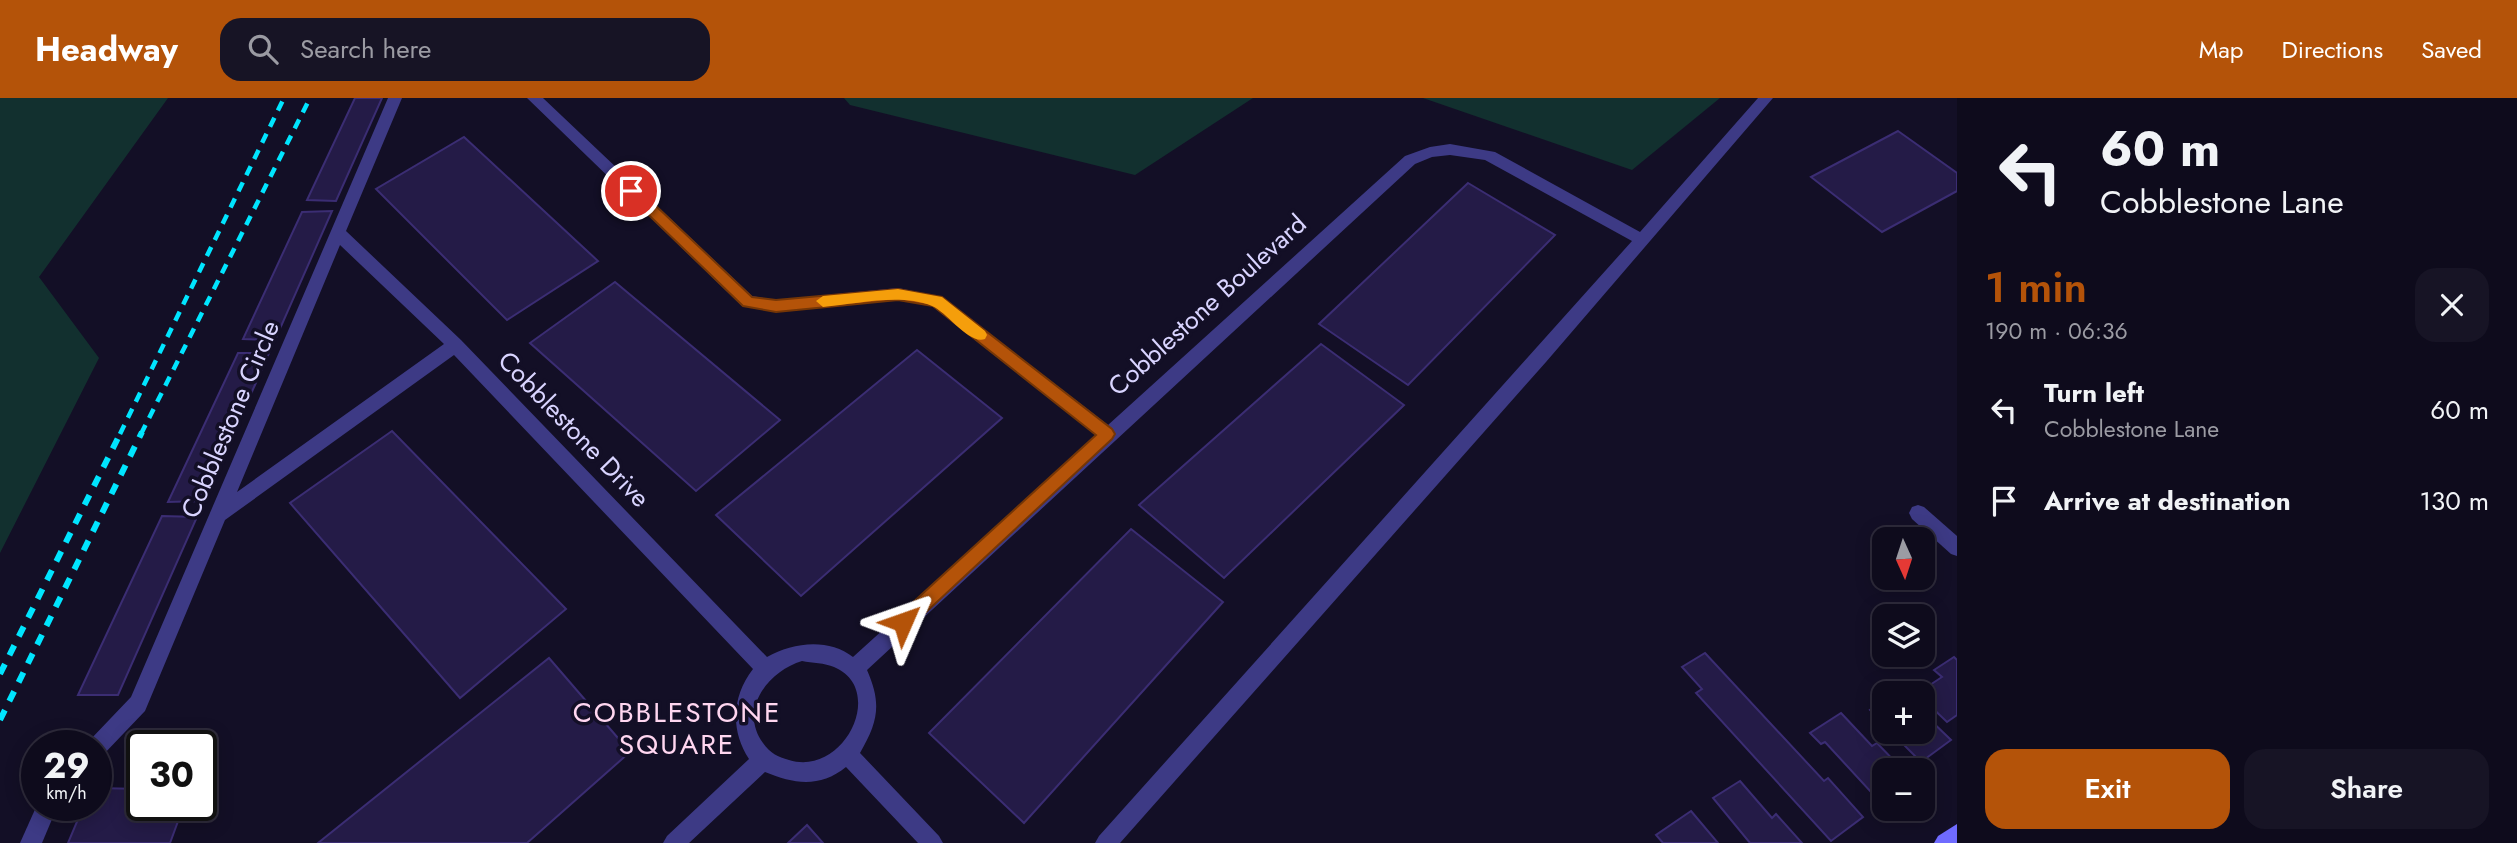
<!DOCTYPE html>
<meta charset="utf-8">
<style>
:root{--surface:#0e0b1c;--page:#171425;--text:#f1f3f6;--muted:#9b9ba3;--line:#2e2b3b;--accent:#b45309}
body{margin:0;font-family:Jost,sans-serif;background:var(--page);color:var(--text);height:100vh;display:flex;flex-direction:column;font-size:26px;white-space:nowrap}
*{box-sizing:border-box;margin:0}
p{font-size:23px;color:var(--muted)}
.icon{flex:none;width:38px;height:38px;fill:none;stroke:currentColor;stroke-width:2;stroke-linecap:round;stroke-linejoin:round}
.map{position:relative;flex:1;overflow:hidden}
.panel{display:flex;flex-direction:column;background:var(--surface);width:560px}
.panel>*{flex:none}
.top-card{background:#0e0b1c;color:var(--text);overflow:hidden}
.needle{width:46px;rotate:177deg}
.buttons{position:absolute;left:1872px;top:429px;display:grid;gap:14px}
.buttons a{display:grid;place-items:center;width:63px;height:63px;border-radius:14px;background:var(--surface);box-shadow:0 4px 18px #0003,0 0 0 2px var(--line);font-size:35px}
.speed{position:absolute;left:21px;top:632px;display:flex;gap:14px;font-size:35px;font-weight:700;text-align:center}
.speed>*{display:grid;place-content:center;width:91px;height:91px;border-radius:50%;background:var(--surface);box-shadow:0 4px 18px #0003,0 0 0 2px var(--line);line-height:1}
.speed small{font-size:18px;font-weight:400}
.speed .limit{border:4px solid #111;border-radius:10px;background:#fff;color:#111}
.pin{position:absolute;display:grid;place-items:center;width:60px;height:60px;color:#fff;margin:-30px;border:4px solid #fff;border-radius:50%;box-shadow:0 2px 7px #0007}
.me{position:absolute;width:77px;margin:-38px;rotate:47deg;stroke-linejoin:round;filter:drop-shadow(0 0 5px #0008)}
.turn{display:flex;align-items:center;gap:24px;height:147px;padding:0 28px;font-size:32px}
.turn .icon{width:91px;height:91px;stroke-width:2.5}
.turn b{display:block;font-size:49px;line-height:60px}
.round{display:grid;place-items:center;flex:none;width:74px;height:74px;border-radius:21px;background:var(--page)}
.overview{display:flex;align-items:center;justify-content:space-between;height:119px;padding:0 28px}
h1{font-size:42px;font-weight:600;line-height:52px;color:var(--accent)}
.primary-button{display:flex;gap:14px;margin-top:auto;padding:14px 28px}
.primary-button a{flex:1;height:80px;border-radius:21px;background:var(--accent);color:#fff;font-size:28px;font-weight:600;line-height:80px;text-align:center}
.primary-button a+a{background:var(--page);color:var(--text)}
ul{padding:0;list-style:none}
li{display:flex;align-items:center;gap:21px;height:91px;padding:0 28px}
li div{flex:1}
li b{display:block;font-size:26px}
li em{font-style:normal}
header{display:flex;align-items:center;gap:42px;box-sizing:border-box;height:98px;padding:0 35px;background:var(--accent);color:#fff}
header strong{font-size:33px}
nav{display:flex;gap:38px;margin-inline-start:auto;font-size:24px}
.search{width:490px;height:63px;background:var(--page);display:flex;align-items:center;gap:18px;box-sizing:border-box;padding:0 24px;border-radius:21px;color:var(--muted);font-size:26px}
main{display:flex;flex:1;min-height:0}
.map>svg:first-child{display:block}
.green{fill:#12302f}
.building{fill:#241b47;stroke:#3b2d73;stroke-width:2}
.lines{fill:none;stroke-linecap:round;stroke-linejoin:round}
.minor{fill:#3d3a85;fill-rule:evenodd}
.secondary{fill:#6f6bff;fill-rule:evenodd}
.rail-far1{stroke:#00e5ff;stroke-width:4.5;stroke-dasharray:10 8;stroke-linecap:butt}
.rail{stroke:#00e5ff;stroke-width:6;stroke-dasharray:11 10;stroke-linecap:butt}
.route{fill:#b45309;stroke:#753606;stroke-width:2}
.slow{fill:#f59e0b}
.labels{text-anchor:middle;stroke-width:7;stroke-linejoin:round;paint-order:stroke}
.street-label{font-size:26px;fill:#d9d4ff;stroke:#130f26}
.neighbourhood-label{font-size:28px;letter-spacing:2px;fill:#ffd6f0;stroke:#130f26}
</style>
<header>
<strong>Headway</strong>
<div class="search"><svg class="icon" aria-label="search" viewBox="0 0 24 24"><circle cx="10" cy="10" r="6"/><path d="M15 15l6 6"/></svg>Search here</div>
<nav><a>Map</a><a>Directions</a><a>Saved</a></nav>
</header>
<main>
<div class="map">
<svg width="1957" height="745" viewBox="0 0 1957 745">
<rect width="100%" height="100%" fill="#130f26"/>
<g class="green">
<polygon points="0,0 168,0 39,179 99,260 0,455"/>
<polygon points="844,0 1253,0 1135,77 850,7"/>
<polygon points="1423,0 1720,0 1632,72"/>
</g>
<g class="building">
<polygon points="355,0 382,0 336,103 307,102"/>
<polygon points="1898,33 1957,75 1957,93 1882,134 1811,79"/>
<polygon points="464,39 598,163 507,222 376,91"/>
<polygon points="1468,85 1555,137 1408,287 1319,226"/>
<polygon points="332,113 275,242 243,241 302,114"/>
<polygon points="615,184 780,322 696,393 530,245"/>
<polygon points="1321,246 1404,307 1224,480 1139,407"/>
<polygon points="917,252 1002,320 801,498 716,417"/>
<polygon points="238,255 269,255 204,403 168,404"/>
<polygon points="392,333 566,511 460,600 290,405"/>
<polygon points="162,418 197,419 118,597 78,597"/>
<polygon points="1131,431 1223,504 1024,725 929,635"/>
<polygon points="1705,555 1824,683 1828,680 1863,719 1831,743 1696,595 1702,591 1682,569"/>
<polygon points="1954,559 1957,562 1957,617 1947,624 1923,601 1923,595 1918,595 1942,579 1934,572"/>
<polygon points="549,560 630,654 527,745 318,745"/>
<polygon points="1885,602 1885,627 1870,612"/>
<polygon points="1841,615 1872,648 1877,645 1903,672 1885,672 1885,704 1882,706 1825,644 1821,646 1810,635"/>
<polygon points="1923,615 1951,642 1921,664 1891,634 1923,634"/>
<polygon points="1740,683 1772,720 1776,716 1802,745 1750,745 1713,700"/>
<polygon points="96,690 142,691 142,707 184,707 170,745 68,745 84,707 96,707"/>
<polygon points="1691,713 1718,745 1663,745 1656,737"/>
<polygon points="807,727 823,745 788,745"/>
</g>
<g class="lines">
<g class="minor">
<path d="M 388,0 L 402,0 L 346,133 L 461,242 L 767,559 C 793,544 829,540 853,559 L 1097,338 L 932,208 L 898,202 L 776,214 L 742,208 L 527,0 L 543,0 L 752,198 L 776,202 L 898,190 L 942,199 L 1108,327 L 1405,58 L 1430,49 L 1450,46 L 1495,54 L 1640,134 L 1758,0 L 1773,0 L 1546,264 L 1120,745 L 1095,745 L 1099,738 L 1632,143 L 1485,62 L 1450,57 L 1432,59 L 1415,66 L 867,572 C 882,606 878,624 860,655 L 939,738 L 943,745 L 918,745 L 846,669 C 820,690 794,686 765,674 L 689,745 L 663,745 L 667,738 L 749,661 C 730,632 732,598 753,571 L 454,257 L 225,422 L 145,613 L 103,657 L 96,660 L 96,648 L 87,648 L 89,643 L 131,599 ZM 340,147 L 444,246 L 237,394 ZM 802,563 C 812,565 825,565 834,569 C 887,591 844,679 789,662 C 778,659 770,655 763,645 C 738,611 769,573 802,563 Z"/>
<polygon points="1918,407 1924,409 1957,438 1957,458 1951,456 1912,421 1909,415 1912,409"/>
<polygon points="37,707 58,707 42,745 20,745"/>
</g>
<polygon class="secondary" points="1957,726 1957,745 1934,745 1938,738"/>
<g class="rail-far1">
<polyline points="120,336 284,0"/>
<polyline points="141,336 310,0"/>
</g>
<g class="rail">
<polyline points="0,576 121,334"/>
<polyline points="0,622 142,334"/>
</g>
</g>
<polygon class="route" points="631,88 636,89 752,199 776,202 898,191 942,199 1112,331 1115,336 1112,341 909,530 903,533 897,530 894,524 897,519 1096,337 933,208 898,202 776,214 743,208 627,96 627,89"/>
<path class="slow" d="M 898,191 L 942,199 L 985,233 L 987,237 L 985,241 C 969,247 947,214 932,208 C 900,195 857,206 823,209 L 816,203 L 823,198 Z"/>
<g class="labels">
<g class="street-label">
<text transform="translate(1207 207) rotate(-42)" y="9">Cobblestone Boulevard</text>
<text transform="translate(230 321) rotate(-67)" y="9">Cobblestone Circle</text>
<text transform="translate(574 331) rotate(46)" y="9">Cobblestone Drive</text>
</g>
<g class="neighbourhood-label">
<text x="677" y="624">COBBLESTONE<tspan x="677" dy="32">SQUARE</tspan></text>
</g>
</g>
</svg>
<div class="buttons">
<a><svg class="needle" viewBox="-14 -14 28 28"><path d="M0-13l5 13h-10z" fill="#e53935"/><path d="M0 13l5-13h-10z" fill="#9b9ba3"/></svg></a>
<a><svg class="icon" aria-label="layers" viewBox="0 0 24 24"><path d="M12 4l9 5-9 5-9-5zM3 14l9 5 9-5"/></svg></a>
<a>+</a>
<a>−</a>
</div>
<div class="speed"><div>29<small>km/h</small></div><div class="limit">30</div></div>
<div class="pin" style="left:631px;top:93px;background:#d93025"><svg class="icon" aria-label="arrive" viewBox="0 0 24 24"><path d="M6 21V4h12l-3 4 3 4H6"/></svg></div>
<svg class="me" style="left:903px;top:524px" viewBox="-20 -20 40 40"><path d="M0-17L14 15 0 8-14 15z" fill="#b45309" stroke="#fff" stroke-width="4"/></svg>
</div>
<section class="panel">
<div class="top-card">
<div class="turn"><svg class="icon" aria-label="left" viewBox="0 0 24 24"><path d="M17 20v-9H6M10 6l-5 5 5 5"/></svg><div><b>60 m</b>Cobblestone Lane</div></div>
</div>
<div class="overview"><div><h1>1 min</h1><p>190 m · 06:36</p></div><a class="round"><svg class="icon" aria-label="close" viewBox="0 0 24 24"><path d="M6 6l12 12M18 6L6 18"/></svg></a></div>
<ul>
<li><svg class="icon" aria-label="left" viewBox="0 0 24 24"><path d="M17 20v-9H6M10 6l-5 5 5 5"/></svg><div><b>Turn left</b><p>Cobblestone Lane</p></div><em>60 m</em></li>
<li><svg class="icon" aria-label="arrive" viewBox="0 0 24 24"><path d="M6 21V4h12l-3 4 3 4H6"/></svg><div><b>Arrive at destination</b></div><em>130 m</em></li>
</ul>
<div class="primary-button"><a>Exit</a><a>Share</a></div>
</section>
</main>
